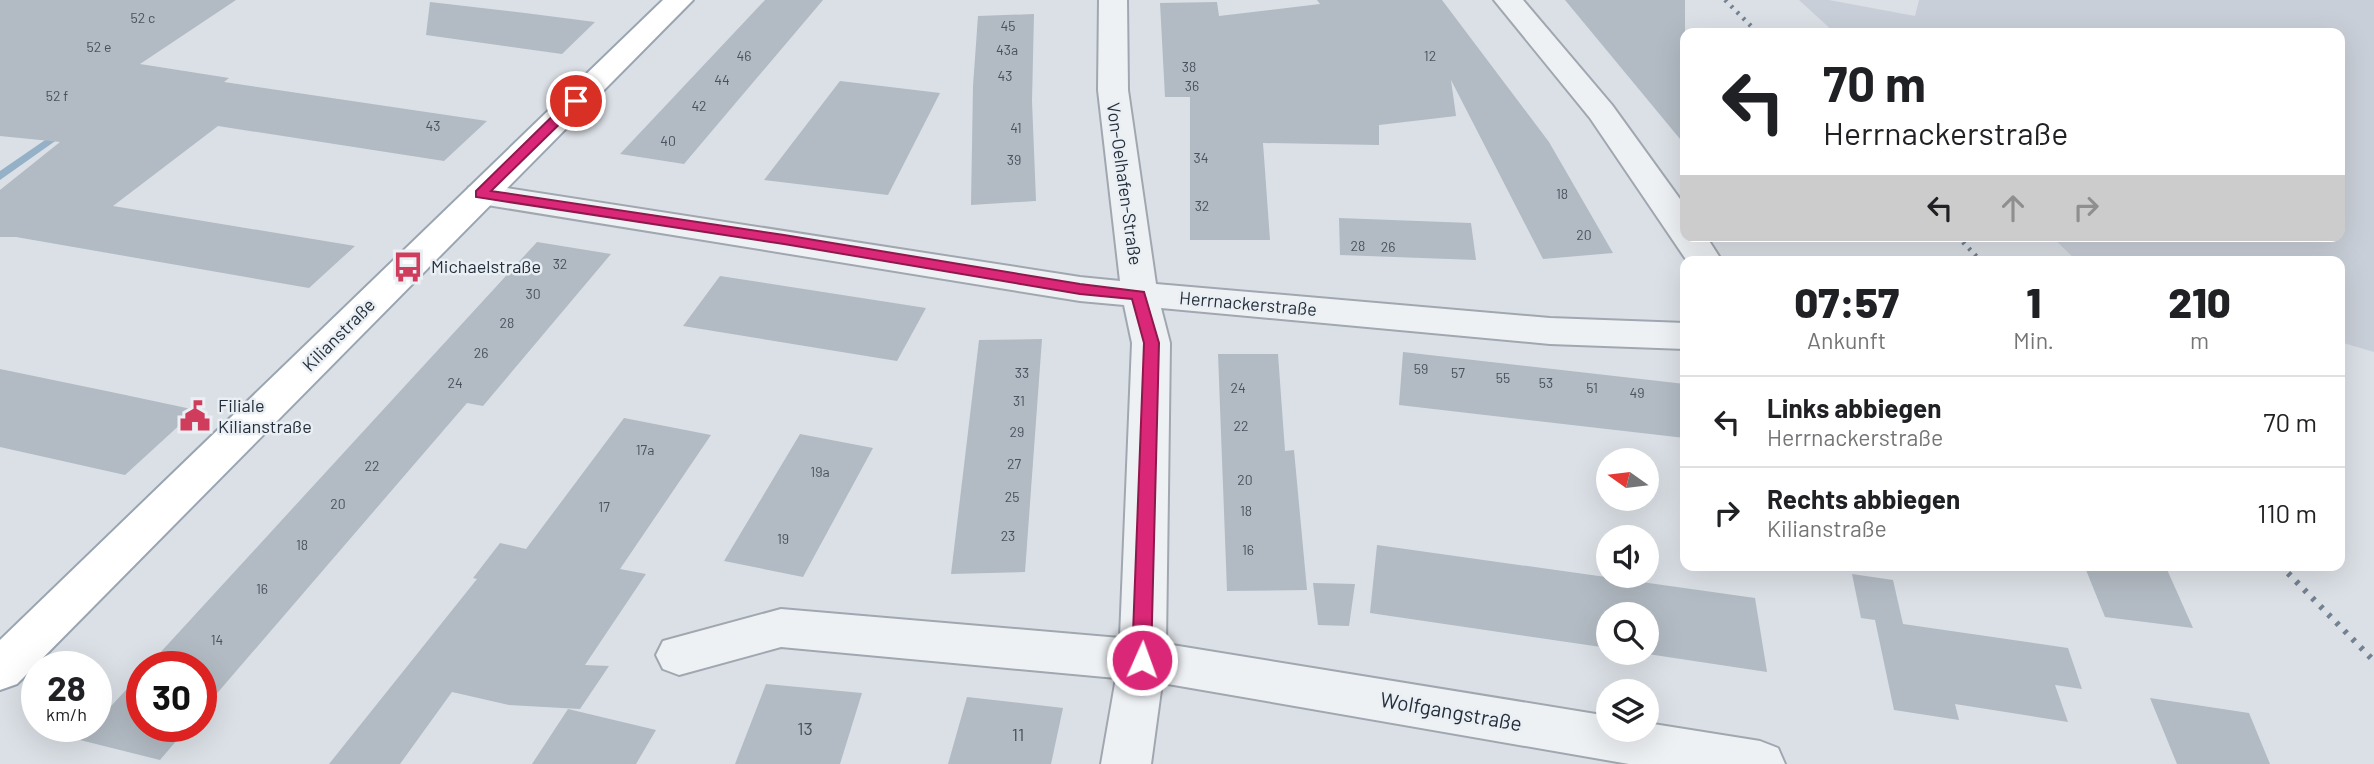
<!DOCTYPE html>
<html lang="de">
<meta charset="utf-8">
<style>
:root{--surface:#fff;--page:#f2f2f2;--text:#202124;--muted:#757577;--line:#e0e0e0}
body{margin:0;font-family:Barlow,sans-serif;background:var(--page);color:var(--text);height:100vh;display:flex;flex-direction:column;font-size:26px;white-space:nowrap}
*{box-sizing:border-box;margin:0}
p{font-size:23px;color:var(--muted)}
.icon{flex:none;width:38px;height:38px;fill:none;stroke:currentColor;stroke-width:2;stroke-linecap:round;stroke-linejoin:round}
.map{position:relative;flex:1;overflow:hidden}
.panel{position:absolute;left:1680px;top:256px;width:665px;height:315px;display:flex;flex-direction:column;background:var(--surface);border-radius:14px;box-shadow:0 7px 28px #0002}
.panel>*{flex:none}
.hud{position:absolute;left:1680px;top:28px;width:665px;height:214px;border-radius:14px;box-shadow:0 7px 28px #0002;background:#fff;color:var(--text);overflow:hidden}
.needle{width:46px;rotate:284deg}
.tools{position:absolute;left:1596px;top:448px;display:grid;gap:14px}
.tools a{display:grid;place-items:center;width:63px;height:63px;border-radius:50%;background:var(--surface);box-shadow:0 7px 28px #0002;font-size:35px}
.speed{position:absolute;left:21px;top:651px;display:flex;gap:14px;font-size:35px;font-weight:700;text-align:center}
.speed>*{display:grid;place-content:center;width:91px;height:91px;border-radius:50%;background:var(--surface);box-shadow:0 7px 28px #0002;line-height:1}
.speed small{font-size:18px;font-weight:400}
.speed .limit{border:10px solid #d22;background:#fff;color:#111}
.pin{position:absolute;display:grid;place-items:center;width:60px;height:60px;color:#fff;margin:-30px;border:4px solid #fff;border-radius:50%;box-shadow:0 2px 7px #0007}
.me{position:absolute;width:77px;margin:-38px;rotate:2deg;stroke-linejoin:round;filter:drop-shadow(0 0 5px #0008)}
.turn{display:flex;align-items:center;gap:24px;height:147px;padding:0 28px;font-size:32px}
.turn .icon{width:91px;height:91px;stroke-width:2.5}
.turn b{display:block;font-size:49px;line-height:60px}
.lanes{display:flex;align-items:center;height:66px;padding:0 28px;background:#0003;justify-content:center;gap:35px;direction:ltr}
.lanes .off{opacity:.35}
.eta{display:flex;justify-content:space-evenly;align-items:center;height:119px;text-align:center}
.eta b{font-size:42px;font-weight:800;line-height:49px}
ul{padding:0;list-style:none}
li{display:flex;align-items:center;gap:21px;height:91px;padding:0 28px;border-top:2px solid var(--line)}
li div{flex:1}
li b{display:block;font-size:26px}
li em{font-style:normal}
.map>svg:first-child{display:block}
.built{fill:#c9cfd8}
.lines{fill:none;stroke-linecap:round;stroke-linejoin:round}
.stream{fill:#95b1c7;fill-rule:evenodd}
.building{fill:#b2bac3}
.minor-casing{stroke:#a1a7b0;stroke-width:4}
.major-casing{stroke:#9aa5b2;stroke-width:4}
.minor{fill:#eef1f4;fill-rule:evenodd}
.major{fill:#fff;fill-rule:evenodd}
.rail-far1{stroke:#748190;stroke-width:4.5;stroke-dasharray:2.5 6;stroke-linecap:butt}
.rail{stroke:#748190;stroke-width:6;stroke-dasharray:3.5 8;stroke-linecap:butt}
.route{fill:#db2777;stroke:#8e194d;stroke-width:2}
.labels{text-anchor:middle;stroke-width:5;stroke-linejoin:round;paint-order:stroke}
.number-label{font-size:14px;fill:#48525e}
.street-label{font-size:18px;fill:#252f3c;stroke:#eaeff4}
.poi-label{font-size:18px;fill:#252f3c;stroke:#eaeff4;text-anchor:start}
.near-number-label{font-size:18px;fill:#48525e}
.near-street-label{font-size:21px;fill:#252f3c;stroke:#eaeff4}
</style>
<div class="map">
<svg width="2374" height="764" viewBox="0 0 2374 764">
<rect width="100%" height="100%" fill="#dbe0e6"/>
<polygon class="built" points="1799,0 1829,0 1915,16 1919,0 2374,0 2374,352 2340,342 2340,261 2077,261 2051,236 2340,236 2340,33 1835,33"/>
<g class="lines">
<polygon class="stream" points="64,127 68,128 68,132 0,180 0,171"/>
</g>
<g class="building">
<polygon points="0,0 236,0 140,64 229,78 224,82 487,121 444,161 218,126 113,206 355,246 309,288 16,237 0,237 0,190 60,142 0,136"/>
<polygon points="765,0 823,0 684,164 620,154"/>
<polygon points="1317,0 1442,0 1549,142 1613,253 1543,259 1451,80 1456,116 1379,125 1379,145 1263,143 1270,240 1190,240 1190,97 1165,97 1160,3 1217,2 1219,16 1320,4"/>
<polygon points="1565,0 1685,0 1685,145"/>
<polygon points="430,2 525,13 595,22 562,54 426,35"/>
<polygon points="1034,14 1032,101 1036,201 971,205 973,86 978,16"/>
<polygon points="840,81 940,93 888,195 764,180"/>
<polygon points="1339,218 1471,223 1476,260 1340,255"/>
<polygon points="537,242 611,254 483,406 467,403 201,712 201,667 147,667"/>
<polygon points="720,276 926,308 897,361 683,326"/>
<polygon points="1042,339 1025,572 951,574 979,340"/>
<polygon points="1403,352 1685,384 1685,438 1399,405"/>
<polygon points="1218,354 1278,354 1285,451 1294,450 1307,590 1227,591"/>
<polygon points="0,369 116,393 196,410 125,475 0,447"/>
<polygon points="624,418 711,435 620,569 646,574 585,665 609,666 580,709 509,705 452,692 400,764 329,764 477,579 473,578 500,543 526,549"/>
<polygon points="800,434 873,448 803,577 724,561"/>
<polygon points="1377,545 1755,598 1767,672 1641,653 1647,653 1647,614 1608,614 1608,648 1370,613"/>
<polygon points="2084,565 2165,565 2193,628 2105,617"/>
<polygon points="1852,574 1893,580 1903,624 2068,648 2082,689 2055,685 2068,722 1955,704 1959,720 1894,710 1875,620 1861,618"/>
<polygon points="1313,583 1355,584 1349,626 1318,625"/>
<polygon points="142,673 142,726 189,726 160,760 80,740 93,726 96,726 96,722"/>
<polygon points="766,684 862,693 840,764 735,764"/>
<polygon points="967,697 1063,708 1051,764 948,764"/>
<polygon points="2150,698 2249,713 2270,764 2177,764"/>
<polygon points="568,709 656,730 636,764 532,764"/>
</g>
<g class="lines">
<g class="minor-casing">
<g id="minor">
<polygon points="1099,0 1127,0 1128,90 1156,284 1550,318 1685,323 1685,349 1550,344 1161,308 1170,343 1166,644 1608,716 1608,730 1647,730 1647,723 1760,741 1778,748 1785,764 1629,764 1162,683 1151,764 1101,764 1116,678 781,647 679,675 663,669 656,655 663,641 781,609 1120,638 1132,343 1124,305 1080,301 481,204 469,201 465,194 469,187 481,184 1080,277 1120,281 1098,90"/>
<polygon points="1494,0 1523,0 1612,105 1685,206 1685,236 1706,236 1722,261 1687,261 1590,118"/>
</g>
</g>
<g class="major-casing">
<polygon id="major" points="663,0 693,0 17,684 0,690 0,640"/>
</g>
<use href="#minor" class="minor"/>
<use href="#major" class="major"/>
<g class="rail-far1">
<polyline points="1725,0 1758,33"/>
<polyline points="1957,236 1981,261"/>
</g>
<polyline class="rail" points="2280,565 2374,661"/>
</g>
<polygon class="route" points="576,97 582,101 580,104 491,191 784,235 1080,284 1144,292 1159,343 1151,660 1149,666 1142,668 1135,666 1132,660 1144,343 1132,299 1080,294 784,244 476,197 476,191 571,98"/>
<defs>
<g id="bus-bare" transform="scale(2.415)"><path d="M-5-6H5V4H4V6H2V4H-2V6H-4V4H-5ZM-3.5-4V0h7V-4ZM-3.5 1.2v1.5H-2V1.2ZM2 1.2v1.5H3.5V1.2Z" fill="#cf3c5c" stroke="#eaeff4" stroke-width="2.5" paint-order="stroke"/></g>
<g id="civic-bare" transform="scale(2.415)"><path d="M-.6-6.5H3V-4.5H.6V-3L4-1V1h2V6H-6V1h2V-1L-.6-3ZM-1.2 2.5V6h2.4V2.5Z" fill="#cf3c5c" stroke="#eaeff4" stroke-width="2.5" paint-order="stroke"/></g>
</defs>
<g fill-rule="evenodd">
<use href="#bus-bare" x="408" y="267"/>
<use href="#civic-bare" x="195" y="416"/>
</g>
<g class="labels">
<g class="number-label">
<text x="143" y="23">52 c</text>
<text x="1008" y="31">45</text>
<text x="99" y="52">52 e</text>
<text x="1007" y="55">43a</text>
<text x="744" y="61">46</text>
<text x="1430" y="61">12</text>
<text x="1189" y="72">38</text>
<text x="1005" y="81">43</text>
<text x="722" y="85">44</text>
<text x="1192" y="91">36</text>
<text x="57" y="101">52 f</text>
<text x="699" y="111">42</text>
<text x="433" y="131">43</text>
<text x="1016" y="133">41</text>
<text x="668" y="146">40</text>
<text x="1201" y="163">34</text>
<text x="1014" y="165">39</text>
<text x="1562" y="199">18</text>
<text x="1202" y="211">32</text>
<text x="1584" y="240">20</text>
<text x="1358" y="251">28</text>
<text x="1388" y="252">26</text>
<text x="560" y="269">32</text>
<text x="533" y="299">30</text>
<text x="507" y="328">28</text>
<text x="481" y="358">26</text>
<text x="1421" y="374">59</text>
<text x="1022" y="378">33</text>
<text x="1458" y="378">57</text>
<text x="1503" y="383">55</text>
<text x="455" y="388">24</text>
<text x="1546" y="388">53</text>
<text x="1238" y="393">24</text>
<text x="1592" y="393">51</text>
<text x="1637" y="398">49</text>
<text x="1019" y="406">31</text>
<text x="1241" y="431">22</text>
<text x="1017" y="437">29</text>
<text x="645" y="455">17a</text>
<text x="1014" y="469">27</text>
<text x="372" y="471">22</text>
<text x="820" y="477">19a</text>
<text x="1245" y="485">20</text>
<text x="1012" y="502">25</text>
<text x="338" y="509">20</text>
<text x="604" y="512">17</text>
<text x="1246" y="516">18</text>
<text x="1008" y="541">23</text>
<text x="783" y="544">19</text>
<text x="302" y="550">18</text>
<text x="1248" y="555">16</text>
<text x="262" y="594">16</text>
<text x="217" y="645">14</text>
</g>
<g class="street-label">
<text transform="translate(1124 184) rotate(82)" y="6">Von-Oelhafen-Straße</text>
<text transform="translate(1248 304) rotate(5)" y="6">Herrnackerstraße</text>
<text transform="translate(339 335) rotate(-45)" y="6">Kilianstraße</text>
</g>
<g class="poi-label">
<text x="431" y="273">Michaelstraße</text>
<text x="218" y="412">Filiale<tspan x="218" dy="21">Kilianstraße</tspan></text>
</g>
<g class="near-number-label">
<text x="805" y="735">13</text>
<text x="1018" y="741">11</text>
</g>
<g class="near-street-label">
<text transform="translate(1451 712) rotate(10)" y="7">Wolfgangstraße</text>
</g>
</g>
</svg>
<div class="tools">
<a><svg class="needle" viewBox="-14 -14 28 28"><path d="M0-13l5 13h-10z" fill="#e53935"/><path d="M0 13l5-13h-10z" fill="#757577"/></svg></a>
<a><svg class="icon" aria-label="sound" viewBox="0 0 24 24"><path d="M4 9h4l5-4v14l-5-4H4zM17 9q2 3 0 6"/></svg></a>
<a><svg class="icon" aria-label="search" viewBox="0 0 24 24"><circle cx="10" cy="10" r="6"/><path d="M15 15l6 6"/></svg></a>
<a><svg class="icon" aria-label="layers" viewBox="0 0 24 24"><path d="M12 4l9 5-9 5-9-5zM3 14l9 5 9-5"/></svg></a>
</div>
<div class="speed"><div>28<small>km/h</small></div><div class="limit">30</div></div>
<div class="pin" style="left:576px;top:101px;background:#d93025"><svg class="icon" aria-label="arrive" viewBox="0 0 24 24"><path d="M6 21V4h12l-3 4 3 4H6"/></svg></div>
<svg class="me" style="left:1142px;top:660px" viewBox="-20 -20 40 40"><circle r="17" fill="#db2777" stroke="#fff" stroke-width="3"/><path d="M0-11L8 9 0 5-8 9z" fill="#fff"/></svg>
<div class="hud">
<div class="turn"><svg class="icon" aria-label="left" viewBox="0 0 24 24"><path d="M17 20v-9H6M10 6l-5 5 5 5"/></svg><div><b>70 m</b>Herrnackerstraße</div></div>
<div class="lanes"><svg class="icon" aria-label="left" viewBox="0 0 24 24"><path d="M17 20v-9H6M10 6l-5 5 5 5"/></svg><svg class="icon off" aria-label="ahead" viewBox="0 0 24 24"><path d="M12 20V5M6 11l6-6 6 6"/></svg><svg class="icon off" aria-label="right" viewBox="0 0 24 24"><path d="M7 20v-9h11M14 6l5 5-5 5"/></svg></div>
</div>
<section class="panel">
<div class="eta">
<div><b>07:57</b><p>Ankunft</p></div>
<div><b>1</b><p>Min.</p></div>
<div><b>210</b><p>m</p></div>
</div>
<ul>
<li><svg class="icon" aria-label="left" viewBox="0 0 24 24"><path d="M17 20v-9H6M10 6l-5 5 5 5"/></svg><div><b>Links abbiegen</b><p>Herrnackerstraße</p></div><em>70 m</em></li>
<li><svg class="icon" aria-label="right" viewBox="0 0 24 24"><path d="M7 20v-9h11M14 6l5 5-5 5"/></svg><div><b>Rechts abbiegen</b><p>Kilianstraße</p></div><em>110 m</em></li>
</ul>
</section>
</div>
